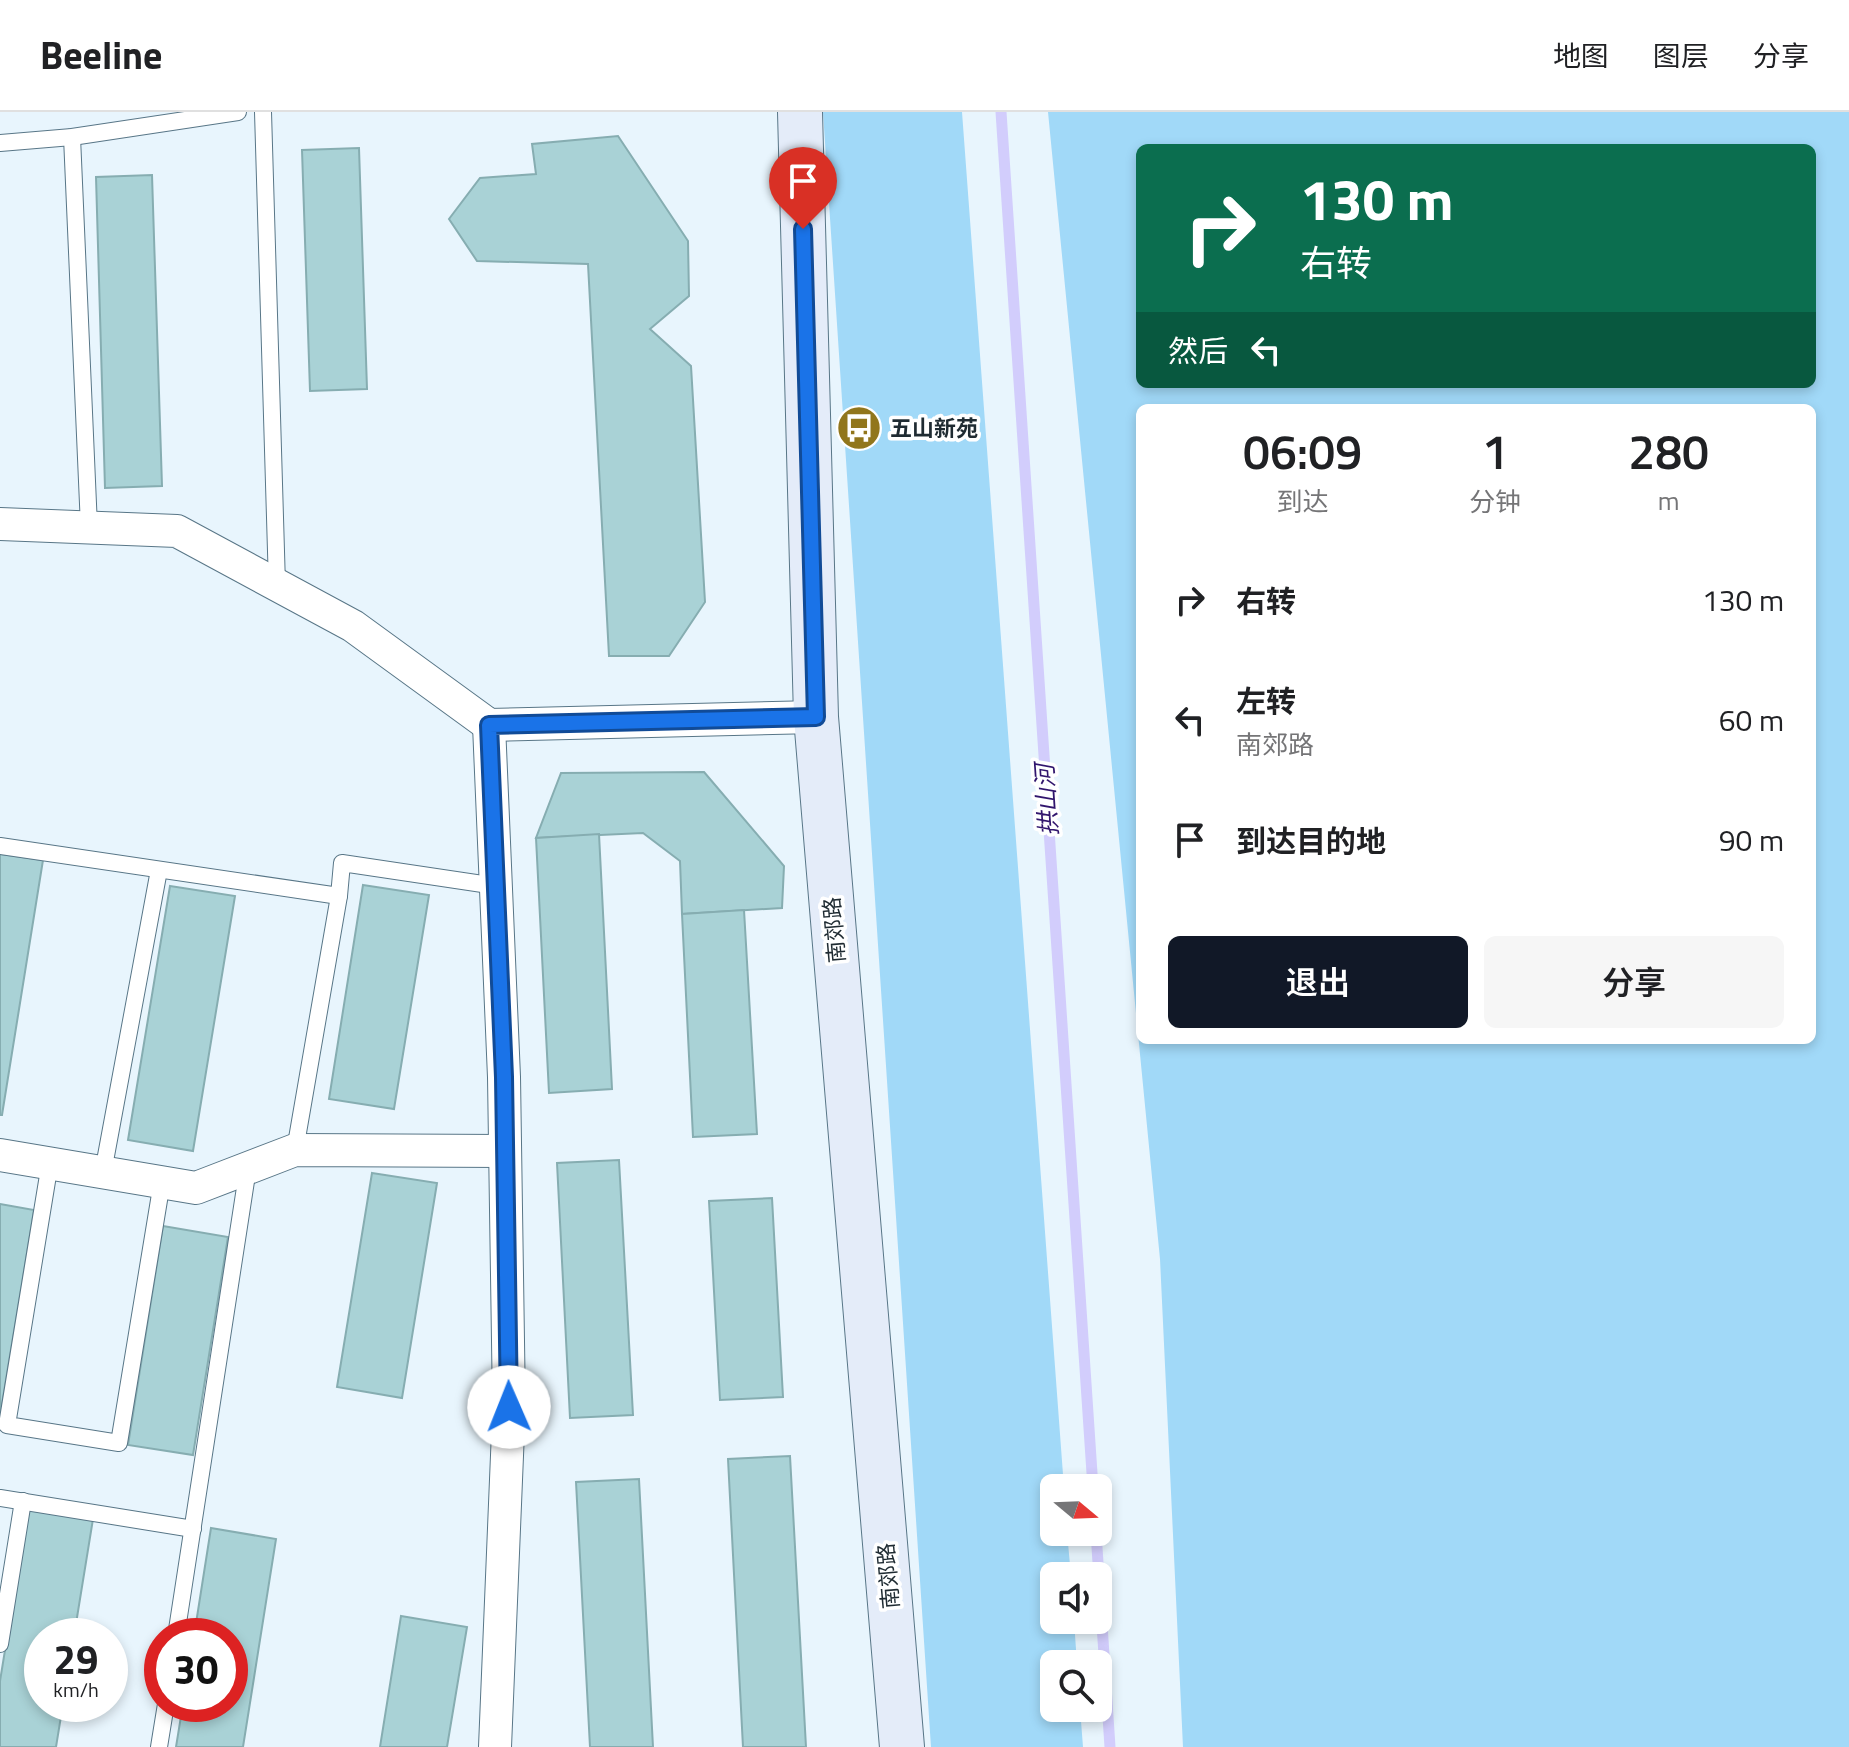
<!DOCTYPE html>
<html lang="zh">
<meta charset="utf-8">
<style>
:root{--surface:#fff;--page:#f6f6f6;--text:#202124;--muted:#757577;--line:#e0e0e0;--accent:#111827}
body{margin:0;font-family:"Titillium Web","Noto Sans SC",sans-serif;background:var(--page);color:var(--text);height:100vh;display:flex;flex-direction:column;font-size:30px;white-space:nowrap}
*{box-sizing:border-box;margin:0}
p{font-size:26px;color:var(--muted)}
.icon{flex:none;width:44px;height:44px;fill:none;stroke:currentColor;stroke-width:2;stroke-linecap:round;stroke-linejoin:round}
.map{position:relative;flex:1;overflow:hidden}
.panel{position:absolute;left:1136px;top:292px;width:680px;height:640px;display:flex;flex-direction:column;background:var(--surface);border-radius:12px;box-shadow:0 4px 12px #0003}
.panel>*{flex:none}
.hud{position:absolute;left:1136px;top:32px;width:680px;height:244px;border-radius:12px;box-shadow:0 4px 12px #0003;background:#0b6e4f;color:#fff;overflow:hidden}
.needle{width:52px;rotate:109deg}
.buttons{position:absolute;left:1040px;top:1362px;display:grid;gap:16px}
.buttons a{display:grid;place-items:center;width:72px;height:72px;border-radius:12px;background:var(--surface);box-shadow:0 4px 12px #0003;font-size:40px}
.speed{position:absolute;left:24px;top:1506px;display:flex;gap:16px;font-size:40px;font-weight:700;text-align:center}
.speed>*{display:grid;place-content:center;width:104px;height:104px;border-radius:50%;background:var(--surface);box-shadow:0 4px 12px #0003;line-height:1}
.speed small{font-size:20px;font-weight:400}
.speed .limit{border:12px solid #d22;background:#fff;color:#111}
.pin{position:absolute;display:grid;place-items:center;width:68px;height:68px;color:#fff;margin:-82px -34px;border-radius:50% 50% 50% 0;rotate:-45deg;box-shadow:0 0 8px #0007}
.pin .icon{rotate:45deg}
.me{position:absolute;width:88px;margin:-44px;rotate:359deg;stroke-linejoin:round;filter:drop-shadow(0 0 6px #0008)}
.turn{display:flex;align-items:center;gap:28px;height:168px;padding:0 32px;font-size:36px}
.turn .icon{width:104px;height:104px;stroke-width:2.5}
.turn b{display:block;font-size:56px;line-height:68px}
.then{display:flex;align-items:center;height:76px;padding:0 32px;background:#0003;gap:16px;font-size:30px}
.eta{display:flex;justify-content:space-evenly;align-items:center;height:136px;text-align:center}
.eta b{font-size:48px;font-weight:600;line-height:56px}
.cta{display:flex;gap:16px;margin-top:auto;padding:16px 32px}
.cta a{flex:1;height:92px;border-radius:12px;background:var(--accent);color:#fff;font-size:32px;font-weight:600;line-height:92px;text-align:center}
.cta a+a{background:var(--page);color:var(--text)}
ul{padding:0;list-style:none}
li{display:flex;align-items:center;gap:24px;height:120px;padding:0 32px}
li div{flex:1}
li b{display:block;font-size:30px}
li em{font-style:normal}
header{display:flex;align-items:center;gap:48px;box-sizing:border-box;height:112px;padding:0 40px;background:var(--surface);border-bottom:2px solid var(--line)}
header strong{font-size:38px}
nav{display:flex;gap:44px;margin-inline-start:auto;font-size:28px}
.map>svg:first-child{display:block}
.green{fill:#a1d9f8;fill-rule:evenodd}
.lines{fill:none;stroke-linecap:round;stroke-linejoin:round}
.stream{stroke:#d2cdfc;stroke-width:11}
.building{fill:#a9d2d6;stroke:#86adb1;stroke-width:2}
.lane-casing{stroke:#587687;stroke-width:18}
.street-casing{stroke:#587687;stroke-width:34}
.secondary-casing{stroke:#587687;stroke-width:46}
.lane{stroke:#fff;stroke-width:16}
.street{stroke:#fff;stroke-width:32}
.secondary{stroke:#e4ecf9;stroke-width:44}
.route-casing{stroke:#114b97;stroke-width:20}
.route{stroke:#1a73e8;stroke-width:14}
.labels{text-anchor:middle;stroke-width:7;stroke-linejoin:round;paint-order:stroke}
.poi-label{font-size:22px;font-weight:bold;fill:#1f2b32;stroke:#fff;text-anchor:start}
.street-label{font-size:22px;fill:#1f2b32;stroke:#fff}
.water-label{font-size:24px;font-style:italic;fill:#31156d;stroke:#fff}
</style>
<header>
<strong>Beeline</strong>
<nav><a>地图</a><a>图层</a><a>分享</a></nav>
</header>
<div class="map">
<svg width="1849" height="1635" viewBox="0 0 1849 1635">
<rect width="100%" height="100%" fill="#e8f5fd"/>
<g class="green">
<polygon points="823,0 962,0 1064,1376 1054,1376 1054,1420 1067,1420 1071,1464 1054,1464 1054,1508 1074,1508 1077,1552 1054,1552 1054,1596 1080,1596 1083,1635 931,1635"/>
<path d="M 1048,0 L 1849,0 L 1849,1635 L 1183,1635 L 1160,1147 ZM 1140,36 L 1812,36 L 1812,272 L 1140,272 ZM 1140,296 L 1812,296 L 1812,928 L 1140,928 Z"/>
</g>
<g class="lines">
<g class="stream">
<polyline points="1001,0 1093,1376"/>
<polyline points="1096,1420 1110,1635"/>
</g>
</g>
<g class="building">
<polygon points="618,24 688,129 689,184 650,217 691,254 705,490 669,544 609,544 588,152 477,149 449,107 480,66 536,62 532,32"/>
<polygon points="359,36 367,277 310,279 302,38"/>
<polygon points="152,63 162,374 105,376 96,65"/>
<polygon points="704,660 784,754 782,796 682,802 680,749 643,721 536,726 561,661"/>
<polygon points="599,722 612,977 549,981 536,726"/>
<polygon points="0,742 43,748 2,1003 0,1003"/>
<polygon points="363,773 429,783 394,997 329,987"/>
<polygon points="170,774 235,784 193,1039 128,1028"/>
<polygon points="744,798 757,1022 693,1025 682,802"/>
<polygon points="619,1048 633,1303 570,1306 557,1051"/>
<polygon points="372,1061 437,1071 402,1286 337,1275"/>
<polygon points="772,1086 783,1285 720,1288 709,1089"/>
<polygon points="0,1092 34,1098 0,1304"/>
<polygon points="163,1114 228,1125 193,1343 128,1333"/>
<polygon points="790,1344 806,1635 743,1635 728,1347"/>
<polygon points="639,1367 653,1635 590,1635 576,1370"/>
<polygon points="28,1397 93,1407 74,1524 42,1524 42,1592 63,1592 56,1635 0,1635 0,1569"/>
<polygon points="211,1416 276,1427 243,1635 176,1635 183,1592 230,1592 230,1524 194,1524"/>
<polygon points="401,1504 467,1515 447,1635 380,1635"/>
</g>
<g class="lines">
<g class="lane-casing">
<g id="lane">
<polyline points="263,0 277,473"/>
<polyline points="72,25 89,415"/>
<polyline points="0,31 72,25 238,0"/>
<polyline points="0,734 339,784 342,751 496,774"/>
<polyline points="295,1038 339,784"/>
<polyline points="50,1051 7,1313 119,1331 162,1070"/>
<polyline points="103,1060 159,758"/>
<polyline points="0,1386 193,1417"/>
<polyline points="176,1524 248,1056"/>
<polyline points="0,1532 23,1389"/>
<polyline points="159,1635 166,1592"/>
</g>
</g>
<g class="street-casing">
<g id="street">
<polyline points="0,412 177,419 353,514 489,613 816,605"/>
<polyline points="489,613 504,965 509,1295 495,1635"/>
<polyline points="0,1043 196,1076 295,1038 505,1039"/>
</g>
</g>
<g class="secondary-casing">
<polyline id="secondary" points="800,0 816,605 902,1635"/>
</g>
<use href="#lane" class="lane"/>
<use href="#street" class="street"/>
<use href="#secondary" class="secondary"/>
</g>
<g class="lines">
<g class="route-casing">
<polyline id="route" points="509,1295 504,965 489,613 816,605 803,117"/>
</g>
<use href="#route" class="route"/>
</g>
<defs>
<g id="bus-disc" transform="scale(2.3)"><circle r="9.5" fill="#91761c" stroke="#fff"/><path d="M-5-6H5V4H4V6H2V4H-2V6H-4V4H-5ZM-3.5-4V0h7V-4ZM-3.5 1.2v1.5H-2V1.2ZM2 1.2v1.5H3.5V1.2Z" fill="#fff"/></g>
</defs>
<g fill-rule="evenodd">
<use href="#bus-disc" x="859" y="316"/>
</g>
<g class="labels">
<g class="poi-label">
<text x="890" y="324">五山新苑</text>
</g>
<g class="street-label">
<text transform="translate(834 818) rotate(-95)" y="8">南郊路</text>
<text transform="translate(888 1464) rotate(-95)" y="8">南郊路</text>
</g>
<g class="water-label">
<text transform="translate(1047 688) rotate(-94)" y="8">拱山河</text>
</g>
</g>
</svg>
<div class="buttons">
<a><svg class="needle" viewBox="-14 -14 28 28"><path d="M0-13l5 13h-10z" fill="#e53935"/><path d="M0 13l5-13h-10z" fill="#757577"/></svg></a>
<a><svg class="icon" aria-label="sound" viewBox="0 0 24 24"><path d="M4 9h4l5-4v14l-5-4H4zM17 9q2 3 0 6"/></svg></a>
<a><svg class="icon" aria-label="search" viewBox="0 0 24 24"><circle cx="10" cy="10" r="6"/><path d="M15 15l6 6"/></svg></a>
</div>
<div class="speed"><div>29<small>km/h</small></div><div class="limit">30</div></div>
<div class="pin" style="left:803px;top:117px;background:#d93025"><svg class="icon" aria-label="arrive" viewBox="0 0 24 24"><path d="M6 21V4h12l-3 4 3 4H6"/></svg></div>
<svg class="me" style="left:509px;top:1295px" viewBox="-20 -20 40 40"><circle r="19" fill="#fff"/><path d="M0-13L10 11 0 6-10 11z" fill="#1a73e8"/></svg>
<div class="hud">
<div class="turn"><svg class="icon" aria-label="right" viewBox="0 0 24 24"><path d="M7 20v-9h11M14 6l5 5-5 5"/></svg><div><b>130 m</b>右转</div></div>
<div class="then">然后<svg class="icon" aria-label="left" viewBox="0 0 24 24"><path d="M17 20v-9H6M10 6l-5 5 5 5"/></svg></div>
</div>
<section class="panel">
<div class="eta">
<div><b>06:09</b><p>到达</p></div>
<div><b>1</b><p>分钟</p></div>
<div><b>280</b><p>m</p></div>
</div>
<ul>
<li><svg class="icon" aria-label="right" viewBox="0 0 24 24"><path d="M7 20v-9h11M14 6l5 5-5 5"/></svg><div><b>右转</b></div><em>130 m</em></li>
<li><svg class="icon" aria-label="left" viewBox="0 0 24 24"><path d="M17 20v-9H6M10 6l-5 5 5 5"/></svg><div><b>左转</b><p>南郊路</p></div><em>60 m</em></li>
<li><svg class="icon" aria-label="arrive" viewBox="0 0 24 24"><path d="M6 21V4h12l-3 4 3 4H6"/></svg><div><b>到达目的地</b></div><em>90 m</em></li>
</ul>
<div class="cta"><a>退出</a><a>分享</a></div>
</section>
</div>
